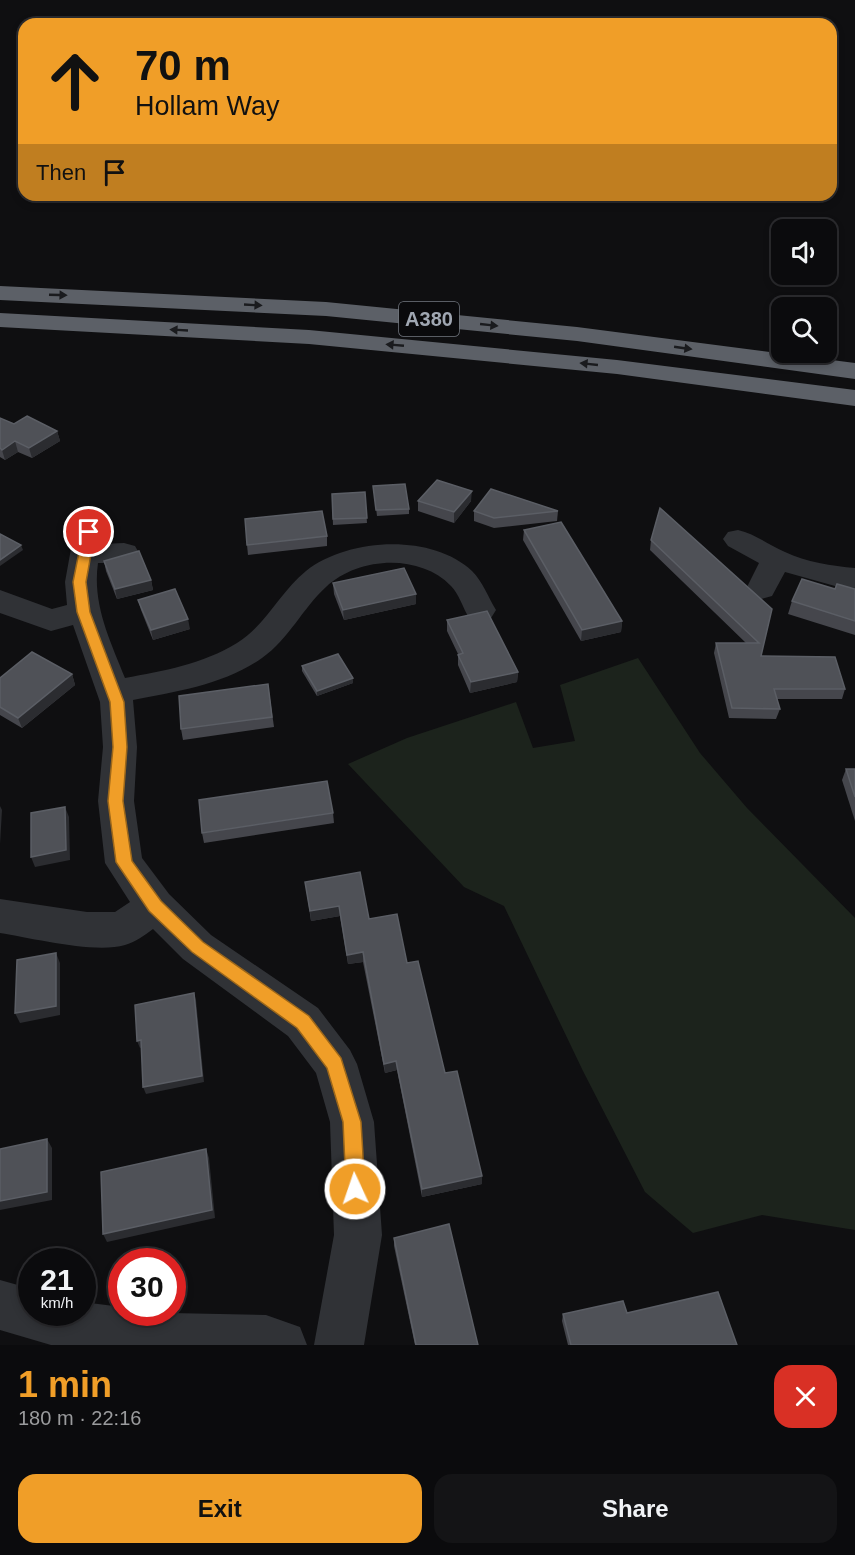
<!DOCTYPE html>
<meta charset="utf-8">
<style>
:root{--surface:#0b0b0d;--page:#141416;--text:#f1f3f6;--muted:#9a9b9d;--line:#2b2b2e;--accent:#f09e28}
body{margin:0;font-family:Helvetica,sans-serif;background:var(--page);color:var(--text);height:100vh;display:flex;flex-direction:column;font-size:22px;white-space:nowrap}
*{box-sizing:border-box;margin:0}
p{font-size:20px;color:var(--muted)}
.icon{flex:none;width:33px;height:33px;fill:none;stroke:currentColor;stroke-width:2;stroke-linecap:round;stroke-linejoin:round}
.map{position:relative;height:1345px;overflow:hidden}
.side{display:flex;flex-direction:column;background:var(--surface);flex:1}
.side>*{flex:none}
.banner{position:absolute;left:18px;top:18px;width:819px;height:183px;border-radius:18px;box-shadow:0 3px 9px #0003,0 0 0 2px var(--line);background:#f09e28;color:#111;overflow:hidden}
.tools{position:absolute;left:771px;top:219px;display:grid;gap:12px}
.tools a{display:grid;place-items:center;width:66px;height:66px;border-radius:12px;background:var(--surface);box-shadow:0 3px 9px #0003,0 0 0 2px var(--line);font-size:30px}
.speed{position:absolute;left:18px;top:1248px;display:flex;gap:12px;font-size:30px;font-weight:700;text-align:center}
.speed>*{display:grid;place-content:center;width:78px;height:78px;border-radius:50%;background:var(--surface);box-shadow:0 3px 9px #0003,0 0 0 2px var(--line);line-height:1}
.speed small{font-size:15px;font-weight:400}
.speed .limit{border:9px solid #d22;background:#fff;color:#111}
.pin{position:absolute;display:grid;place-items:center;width:51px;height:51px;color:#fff;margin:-26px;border:3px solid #fff;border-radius:50%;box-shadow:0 2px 6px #0007}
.me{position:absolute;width:66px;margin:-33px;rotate:357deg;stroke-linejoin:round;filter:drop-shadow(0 0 4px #0008)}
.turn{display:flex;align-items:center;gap:21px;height:126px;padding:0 18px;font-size:27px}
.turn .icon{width:78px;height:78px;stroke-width:2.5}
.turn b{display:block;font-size:42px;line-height:51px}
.then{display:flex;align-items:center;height:57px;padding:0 18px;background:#0003;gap:12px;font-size:22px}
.round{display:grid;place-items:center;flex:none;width:63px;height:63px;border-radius:18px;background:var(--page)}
.headline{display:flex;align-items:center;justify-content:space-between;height:102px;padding:0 18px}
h1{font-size:36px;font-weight:600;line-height:45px;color:var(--accent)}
.primary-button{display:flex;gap:12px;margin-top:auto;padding:12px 18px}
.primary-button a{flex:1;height:69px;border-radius:18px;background:var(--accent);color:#111;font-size:24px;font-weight:600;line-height:69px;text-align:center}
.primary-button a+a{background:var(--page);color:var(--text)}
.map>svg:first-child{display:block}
.green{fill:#1c231c}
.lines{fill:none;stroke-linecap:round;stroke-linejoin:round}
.minor{fill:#303236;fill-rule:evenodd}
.highway{fill:#5c6067;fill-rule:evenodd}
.wall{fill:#45464c}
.shaded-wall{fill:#2b2c30}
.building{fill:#4f5157;stroke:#5b5e65;stroke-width:1.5}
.oneway{fill:#1a1b1e}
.route{fill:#f09e28;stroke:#9c671a;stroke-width:1.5}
.labels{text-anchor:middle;stroke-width:4.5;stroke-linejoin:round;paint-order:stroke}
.shield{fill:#0a0a0c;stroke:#737880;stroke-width:1.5}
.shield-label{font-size:20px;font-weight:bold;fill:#a0a7b2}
</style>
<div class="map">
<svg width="855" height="1345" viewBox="0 0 855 1345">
<rect width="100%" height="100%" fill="#0f0f11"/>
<polygon class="green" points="638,658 700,753 747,808 855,918 855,1230 762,1215 693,1233 645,1192 583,1071 504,906 464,887 348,764 407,738 516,702 533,748 575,741 560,685"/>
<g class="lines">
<g class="minor">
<path d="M 89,523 L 99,525 L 104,532 L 102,544 L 124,543 L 135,546 L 139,553 L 135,560 L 124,563 L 98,563 C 92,604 110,640 125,678 C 163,671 203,664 237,643 C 266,625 280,592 306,571 C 348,538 431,533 472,571 C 483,582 488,597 496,610 L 491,618 L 480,621 L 469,618 C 463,608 459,594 451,586 C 419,553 358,557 326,587 C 302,609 289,639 262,658 C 226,684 176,692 133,700 L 137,747 L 134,801 L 142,858 L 169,894 L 211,935 L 318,1008 L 350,1050 L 357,1064 L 374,1122 L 382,1235 L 364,1345 L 314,1345 L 334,1235 L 330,1122 L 316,1073 L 288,1036 L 183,959 L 153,929 C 144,936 135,942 125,945 C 95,954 32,938 0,933 L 0,899 L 87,912 L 115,912 L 130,902 L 105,863 L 98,801 L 103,747 L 100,702 L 73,625 L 51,631 L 0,613 L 0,590 L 52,609 L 67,605 L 65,582 L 74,532 L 79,525 Z"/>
<path d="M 738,530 C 755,534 769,545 785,552 C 806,562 832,566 855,568 L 855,588 L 835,586 L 785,572 L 772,596 L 761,599 L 750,596 L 746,589 L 759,563 L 728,546 L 723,539 L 728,532 Z"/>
<polygon points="0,1280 32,1289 32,1312 82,1312 82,1302 122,1307 122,1312 266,1315 300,1327 307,1345 51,1345 0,1330"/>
</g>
<g class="highway">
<polygon points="0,286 326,302 577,327 855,363 855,379 577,341 326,316 0,300"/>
<polygon points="0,313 309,330 617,360 855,390 855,406 617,374 309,344 0,327"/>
</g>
</g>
<g class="wall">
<polygon points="0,418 14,424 57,431 60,441 32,458 18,452 5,460 0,457"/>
<polygon points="374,491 409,509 409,514 377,516"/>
<polygon points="365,492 367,523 333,525 332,494"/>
<polygon points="418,501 471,501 454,523 418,511"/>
<polygon points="474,511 558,511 557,521 494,528 474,521"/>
<polygon points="524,530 622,621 621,632 581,641 523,540"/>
<polygon points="327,536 327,546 248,555 247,545"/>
<polygon points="651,540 772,609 761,656 845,689 842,699 777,699 780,709 776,719 729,718 714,653 716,643 746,643 650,550"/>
<polygon points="104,561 151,580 153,590 117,599 106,571"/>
<polygon points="333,583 416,594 416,604 344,620 334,594"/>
<polygon points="835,589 855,589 855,635 788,614 792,601"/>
<polygon points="138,600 190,629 153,640 141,610"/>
<polygon points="447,620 518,672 517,682 470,693 458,665 458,654 447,631"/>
<polygon points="302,666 353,683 317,696 302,671"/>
<polygon points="72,674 75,685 22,728 0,715 0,678"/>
<polygon points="268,684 274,727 183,740 181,729"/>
<polygon points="846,769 855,769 855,821 842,780"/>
<polygon points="333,813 334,823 204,843 202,833"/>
<polygon points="305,882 369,919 407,963 482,1184 422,1197 397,1070 385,1073 363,962 348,964 340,916 311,921"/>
<polygon points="394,1238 478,1345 415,1345 394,1246"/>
<polygon points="627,1313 737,1345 568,1345 562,1321 563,1314"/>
</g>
<g class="shaded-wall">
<polygon points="57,431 60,441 32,458 29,448"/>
<polygon points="15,441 18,452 5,460 2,450"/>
<polygon points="472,491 471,501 454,523 454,512"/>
<polygon points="21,545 23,550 0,566 0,560"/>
<polygon points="151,580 153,590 117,599 115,589"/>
<polygon points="416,594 416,604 344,620 343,610"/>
<polygon points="188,619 190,629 153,640 151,630"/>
<polygon points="622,621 621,632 581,641 582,630"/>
<polygon points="518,672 517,682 470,693 471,682"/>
<polygon points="72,674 75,685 22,728 18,718"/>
<polygon points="353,678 353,683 317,696 317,691"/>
<polygon points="0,806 2,810 0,844"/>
<polygon points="65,807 69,817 70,860 35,867 31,857"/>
<polygon points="339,906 340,916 311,921 310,911"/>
<polygon points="363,952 363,962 348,964 347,955"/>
<polygon points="56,953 60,963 60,1015 20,1023 15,1013"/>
<polygon points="194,993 196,1000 204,1082 146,1094 143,1087"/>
<polygon points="141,1040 144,1047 140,1048 137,1041"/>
<polygon points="396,1061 397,1070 385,1073 384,1064"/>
<polygon points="47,1139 52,1148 52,1200 0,1210 0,1201"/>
<polygon points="206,1149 209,1158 215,1218 107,1242 103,1234"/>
<polygon points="482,1176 482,1184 422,1197 422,1189"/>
</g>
<g class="building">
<polygon points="27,416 57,431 29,448 15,441 2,450 0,448 0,418 14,424"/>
<polygon points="437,480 472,491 454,512 418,501"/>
<polygon points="405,484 409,509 376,510 373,486"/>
<polygon points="491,489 558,511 494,518 474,511"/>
<polygon points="365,492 367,518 333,519 332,494"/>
<polygon points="660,508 772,609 761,656 835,657 845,689 774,689 780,709 732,708 716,643 759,643 651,540"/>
<polygon points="322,511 327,536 247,545 245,519"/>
<polygon points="561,522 622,621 582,630 524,530"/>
<polygon points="0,534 21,545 0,560"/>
<polygon points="139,551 151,580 115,589 104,561"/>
<polygon points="404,568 416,594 343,610 333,583"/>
<polygon points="802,579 835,589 837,584 855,589 855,621 792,601"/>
<polygon points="175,589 188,619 151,630 138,600"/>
<polygon points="487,611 518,672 471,682 458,655 463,653 447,620"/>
<polygon points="32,652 72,674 18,718 0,707 0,678"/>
<polygon points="338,654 353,678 317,691 302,666"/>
<polygon points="268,684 272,717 181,729 179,696"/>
<polygon points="846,769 855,769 855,797"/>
<polygon points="327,781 333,813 202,833 199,800"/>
<polygon points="65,807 66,850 31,857 31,813"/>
<polygon points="360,872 369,919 397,914 407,963 418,961 445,1073 457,1071 482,1176 422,1189 396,1061 384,1064 363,952 347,955 339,906 310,911 305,882"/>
<polygon points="56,953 56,1006 15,1013 17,960"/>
<polygon points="194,993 202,1076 143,1087 141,1040 137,1041 135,1005"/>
<polygon points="47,1139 47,1192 0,1201 0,1149"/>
<polygon points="206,1149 212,1210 103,1234 101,1172"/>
<polygon points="449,1224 478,1345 416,1345 394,1238"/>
<polygon points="718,1292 737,1345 571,1345 563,1314 623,1301 627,1313"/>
</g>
<defs><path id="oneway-solid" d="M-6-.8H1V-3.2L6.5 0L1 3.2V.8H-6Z" transform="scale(1.5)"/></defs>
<g class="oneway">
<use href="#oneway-solid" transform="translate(58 295) rotate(2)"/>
<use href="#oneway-solid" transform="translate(253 305) rotate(3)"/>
<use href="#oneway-solid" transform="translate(489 325) rotate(6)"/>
<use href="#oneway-solid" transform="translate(179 330) rotate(-177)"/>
<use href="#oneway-solid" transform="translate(395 345) rotate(-175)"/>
<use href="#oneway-solid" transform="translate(683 348) rotate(8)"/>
<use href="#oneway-solid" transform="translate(589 364) rotate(-174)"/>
</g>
<polygon class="route" points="89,529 95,532 86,582 90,612 124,702 127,747 123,801 132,861 161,901 203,942 309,1016 341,1058 361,1122 365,1189 362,1196 355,1199 349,1196 346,1189 343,1122 327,1068 297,1028 192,952 149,911 116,862 108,801 113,747 110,702 77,612 73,582 83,532"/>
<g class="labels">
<rect class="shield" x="399" y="302" width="60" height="34" rx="4.5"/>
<g class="shield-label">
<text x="429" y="326">A380</text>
</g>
</g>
</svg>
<div class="tools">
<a><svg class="icon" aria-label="sound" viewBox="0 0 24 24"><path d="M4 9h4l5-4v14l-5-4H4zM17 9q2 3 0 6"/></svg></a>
<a><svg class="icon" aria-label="search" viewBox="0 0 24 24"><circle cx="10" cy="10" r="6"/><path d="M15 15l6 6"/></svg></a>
</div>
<div class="speed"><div>21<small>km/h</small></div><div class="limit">30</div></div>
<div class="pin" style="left:89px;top:532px;background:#d93025"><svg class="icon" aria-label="arrive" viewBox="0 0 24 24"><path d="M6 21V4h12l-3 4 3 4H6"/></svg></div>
<svg class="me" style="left:355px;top:1189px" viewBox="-20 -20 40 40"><circle r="17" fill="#f09e28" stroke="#fff" stroke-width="3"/><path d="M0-11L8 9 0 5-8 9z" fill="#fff"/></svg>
<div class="banner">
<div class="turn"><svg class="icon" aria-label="ahead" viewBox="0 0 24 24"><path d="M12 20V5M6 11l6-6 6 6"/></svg><div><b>70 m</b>Hollam Way</div></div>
<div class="then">Then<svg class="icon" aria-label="arrive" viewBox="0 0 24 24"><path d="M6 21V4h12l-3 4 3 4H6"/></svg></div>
</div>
</div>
<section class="side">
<div class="headline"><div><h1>1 min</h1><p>180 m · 22:16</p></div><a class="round" style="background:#d93025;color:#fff"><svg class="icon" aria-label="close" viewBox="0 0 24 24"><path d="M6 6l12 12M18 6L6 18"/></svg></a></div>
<div class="primary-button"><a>Exit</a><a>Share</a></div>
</section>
